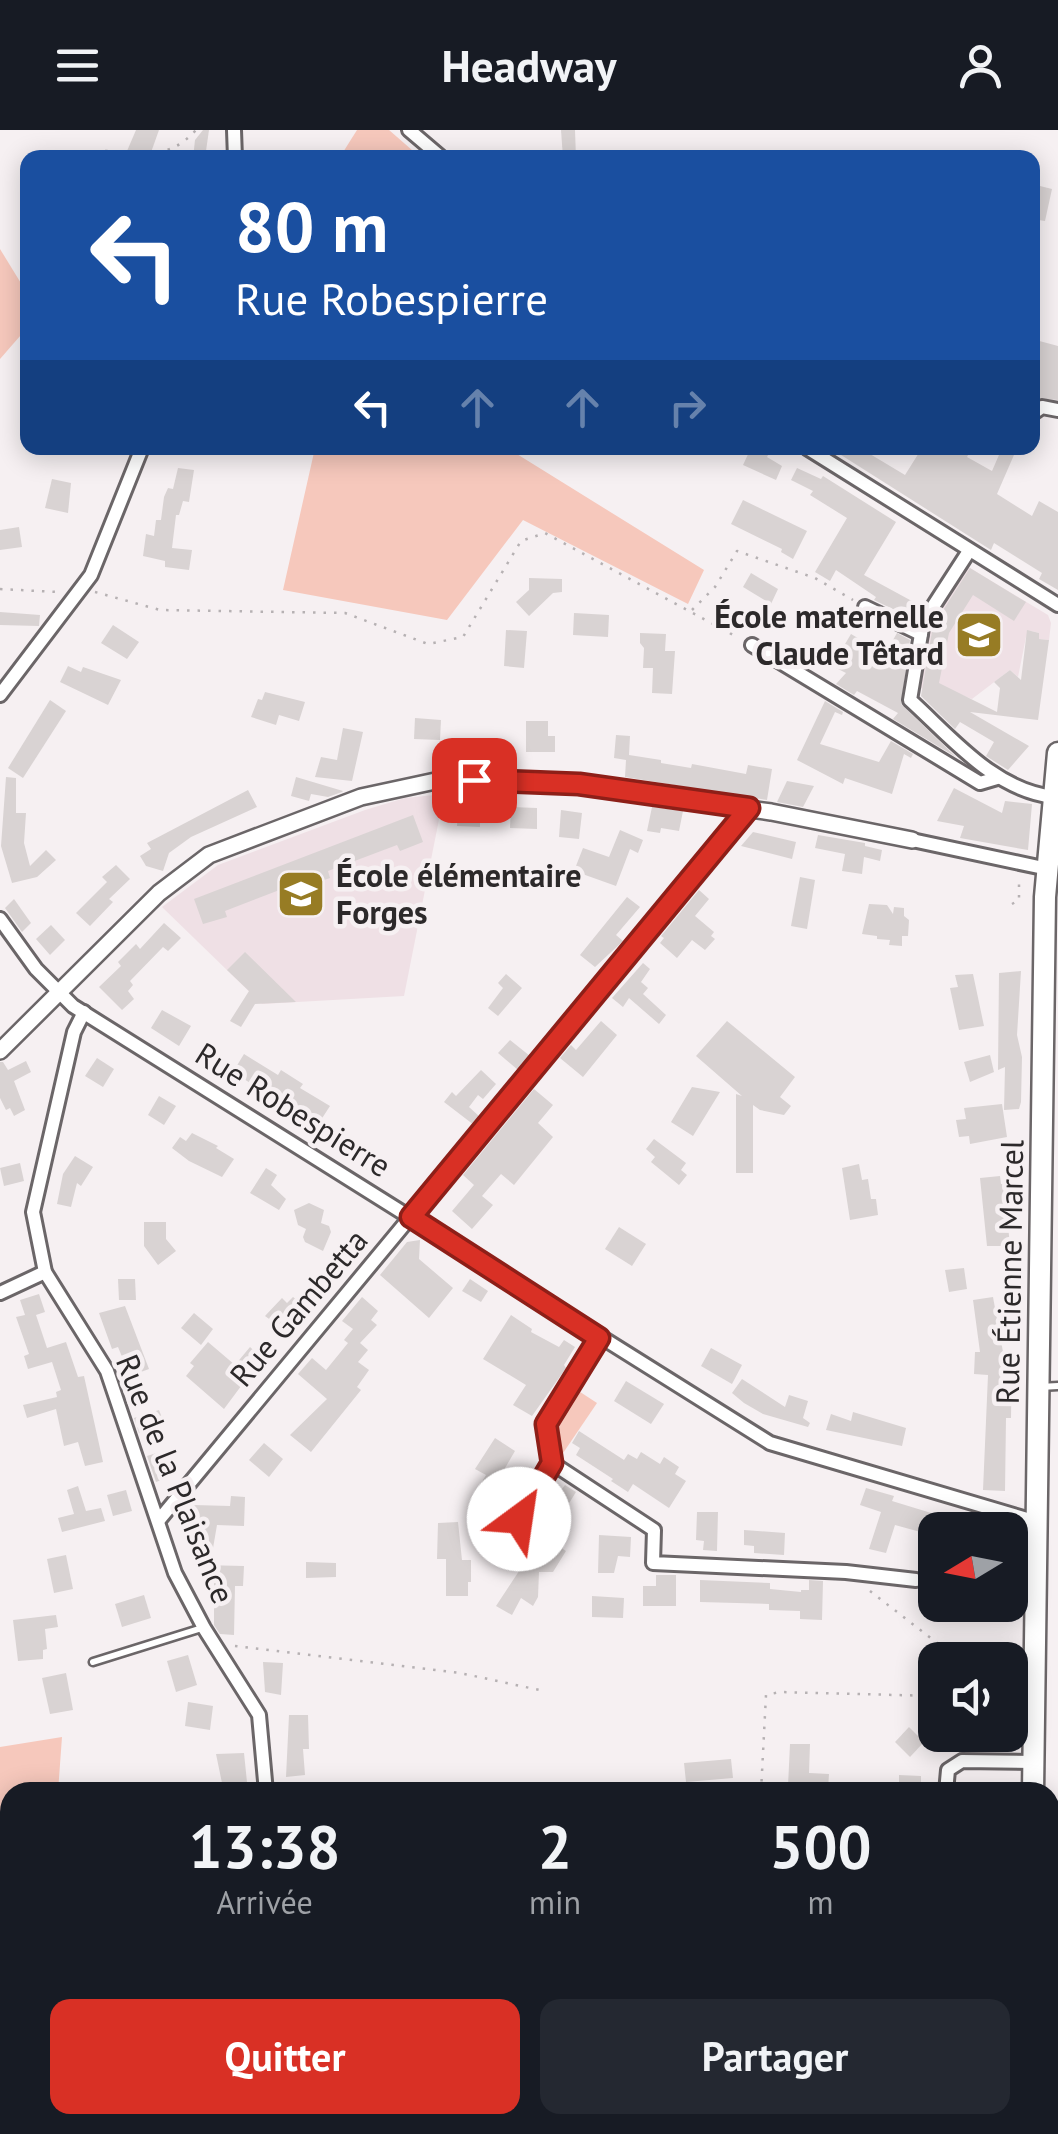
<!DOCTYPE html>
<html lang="fr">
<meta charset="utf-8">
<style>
:root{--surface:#171b24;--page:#242831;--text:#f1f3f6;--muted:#9ea1a6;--accent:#d93025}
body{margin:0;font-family:"PT Sans",sans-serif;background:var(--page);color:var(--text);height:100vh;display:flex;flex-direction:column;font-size:38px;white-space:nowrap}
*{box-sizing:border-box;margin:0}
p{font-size:32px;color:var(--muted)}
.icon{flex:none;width:55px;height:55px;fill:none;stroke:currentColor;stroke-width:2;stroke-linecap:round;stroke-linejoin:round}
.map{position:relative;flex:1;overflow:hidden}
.panel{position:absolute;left:0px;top:1652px;width:1060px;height:352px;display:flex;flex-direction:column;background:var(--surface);border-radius:30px 30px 0 0;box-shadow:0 5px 25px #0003}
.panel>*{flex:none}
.top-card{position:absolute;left:20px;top:20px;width:1020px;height:305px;border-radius:20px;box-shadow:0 5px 25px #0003;background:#1a4fa0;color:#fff;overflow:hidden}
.needle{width:65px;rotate:260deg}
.controls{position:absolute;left:918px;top:1382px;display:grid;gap:20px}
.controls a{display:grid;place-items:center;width:110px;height:110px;border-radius:20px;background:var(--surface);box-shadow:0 5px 25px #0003;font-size:50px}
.pin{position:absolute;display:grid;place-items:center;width:85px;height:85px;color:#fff;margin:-42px;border-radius:20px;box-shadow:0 5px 15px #0006}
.me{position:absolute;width:110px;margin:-55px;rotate:31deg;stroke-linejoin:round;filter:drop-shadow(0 0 8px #0008)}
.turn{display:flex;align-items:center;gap:35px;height:210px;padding:0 50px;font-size:45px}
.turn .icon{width:130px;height:130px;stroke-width:2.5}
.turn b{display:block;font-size:70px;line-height:85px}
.lanes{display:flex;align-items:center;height:95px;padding:0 50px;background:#0003;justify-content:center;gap:50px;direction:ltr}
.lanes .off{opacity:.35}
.eta{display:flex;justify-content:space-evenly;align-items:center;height:170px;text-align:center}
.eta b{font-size:60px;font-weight:700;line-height:70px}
.button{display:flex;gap:20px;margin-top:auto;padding:20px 50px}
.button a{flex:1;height:115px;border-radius:20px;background:var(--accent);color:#fff;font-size:40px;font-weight:700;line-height:115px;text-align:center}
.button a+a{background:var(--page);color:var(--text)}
header{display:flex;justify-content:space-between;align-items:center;height:130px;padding:0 50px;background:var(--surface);font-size:45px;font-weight:700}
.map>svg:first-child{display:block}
.built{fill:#efe0e5}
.green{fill:#f6c8bc}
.forest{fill:#d6a092}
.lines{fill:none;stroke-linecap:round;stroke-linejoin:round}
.river{stroke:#c8a5ce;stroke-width:30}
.building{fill:#d9d3d3}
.service-casing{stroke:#6b6668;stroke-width:11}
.minor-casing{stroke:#6b6668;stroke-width:18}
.tertiary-casing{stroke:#6b6668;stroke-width:20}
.primary-casing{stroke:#6b6668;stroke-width:25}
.path{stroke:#b6b1b3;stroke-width:2.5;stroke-dasharray:2.5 8;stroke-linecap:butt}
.service{stroke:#fff;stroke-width:6}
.minor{stroke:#fff;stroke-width:12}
.tertiary{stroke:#fff;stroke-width:15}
.primary{stroke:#fff;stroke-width:20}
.route-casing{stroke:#8d1f18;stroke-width:25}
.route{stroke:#d93025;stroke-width:18}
.labels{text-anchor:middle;stroke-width:9;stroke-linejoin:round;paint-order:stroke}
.poi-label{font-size:32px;font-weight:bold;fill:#2c292a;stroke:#f6f0f2;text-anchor:end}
.street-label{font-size:32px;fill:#2c292a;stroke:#f6f0f2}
</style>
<header><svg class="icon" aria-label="menu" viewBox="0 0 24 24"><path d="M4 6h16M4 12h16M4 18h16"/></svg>Headway<svg class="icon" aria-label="person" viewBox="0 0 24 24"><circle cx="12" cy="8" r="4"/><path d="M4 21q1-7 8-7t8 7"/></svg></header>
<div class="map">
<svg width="1058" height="2004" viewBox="0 0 1058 2004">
<rect width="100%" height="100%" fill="#f6f0f2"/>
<g class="built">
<polygon points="965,435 1048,485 1051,493 1049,510 1039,509 1039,503 1031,501 1026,507 1018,547 1010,540 972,569 954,562 948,573 919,557 929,494"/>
<polygon points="444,664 404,866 262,874 162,777 218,735 365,680 405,668"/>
</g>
<g class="green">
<polygon points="357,0 389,0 420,27 340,27"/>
<polygon points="0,119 27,163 27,198 0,229"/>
<polygon points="315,318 507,318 704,440 688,474 523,390 447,490 283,460"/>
<polygon points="574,1258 597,1273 559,1329 550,1298"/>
<polygon points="62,1607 58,1662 10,1662 10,1995 32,1995 32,2004 0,2004 0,1617"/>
</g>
<path class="forest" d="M 1058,1874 L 1058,1999 C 1049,1961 1041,1910 1058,1874 Z"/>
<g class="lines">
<g class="river">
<polyline points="1050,1939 1058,1923"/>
<polyline points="1036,2004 1036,1995"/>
</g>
</g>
<g class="building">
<polygon points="136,0 159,0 149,28 124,28"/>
<polygon points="203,0 209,0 205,28 193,28 195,10"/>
<polygon points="561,0 575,0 576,28 563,28"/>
<polygon points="1036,55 1052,59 1045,91 1032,89 1032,60 1035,61"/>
<polygon points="1032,209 1058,216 1058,270 1035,268 1038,257 1032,255"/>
<polygon points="751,318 772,318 767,327 782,336 776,350 743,335"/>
<polygon points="830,318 860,318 905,345 922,318 972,318 967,327 992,341 1002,318 1017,318 997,364 1032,386 1039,371 1058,382 1058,460 1039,449 1042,443 994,413 991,420"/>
<polygon points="178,338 194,340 189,372 183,371 179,385 176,385 172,418 192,420 189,440 165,437 165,431 143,426 146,404 154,406 156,390 161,390 164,367 168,358 173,359"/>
<polygon points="797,338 821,349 823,346 896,392 864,445 921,476 913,489 874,470 876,467 836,440 830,451 815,442 847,388 810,365 813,361 791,350"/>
<polygon points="52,349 71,353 68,383 45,378"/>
<polygon points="743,370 807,401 793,429 781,422 782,419 731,394"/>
<polygon points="19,397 22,417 0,420 0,400"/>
<polygon points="970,438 1026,472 1014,491 973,465 949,503 939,553 997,582 1000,558 994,552 1010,540 1021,550 1027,500 1039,503 1039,509 1049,510 1038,590 970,582 1029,616 1008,640 986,626 994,612 960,592 955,599 921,566 933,496"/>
<polygon points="751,443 778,459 771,474 743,457"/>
<polygon points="529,448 562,449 562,462 553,463 529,486 516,472 529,460"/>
<polygon points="0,482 40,485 39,496 0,495"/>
<polygon points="574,483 609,485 608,507 573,505"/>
<polygon points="113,495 139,512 127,529 101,513"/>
<polygon points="506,500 527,501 524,538 504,536"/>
<polygon points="640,503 666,504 665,521 675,521 672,564 652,563 653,538 643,538 644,518 640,513"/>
<polygon points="897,503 910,510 901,574 956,627 893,589 898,583 857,561 854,565 836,554 846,543 832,536 851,504 885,524"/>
<polygon points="68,536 81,542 83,537 121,550 108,575 60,552"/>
<polygon points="265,562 305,572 299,591 279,585 276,595 251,587 258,569 262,570"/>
<polygon points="50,570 66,581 23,648 8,638"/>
<polygon points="825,571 843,582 842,585 835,582 820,614 879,632 891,611 913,624 911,628 904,624 892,664 845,648 843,654 797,630"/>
<polygon points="415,588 441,590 440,610 414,609"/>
<polygon points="526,591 548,591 548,606 555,606 555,622 526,622"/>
<polygon points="343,598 363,602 352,651 315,647 321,627 337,630"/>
<polygon points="616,605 630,606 629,625 661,630 661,633 691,638 692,634 746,644 748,635 772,639 767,670 625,647 626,630 614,628"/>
<polygon points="469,614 489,614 492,639 465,639"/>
<polygon points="6,647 16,648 16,683 26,683 24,713 30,736 46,720 56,730 37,747 12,753 1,716"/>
<polygon points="296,647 343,661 342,662 328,667 311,664 309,671 291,666"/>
<polygon points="787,651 814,656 803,677 777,672"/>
<polygon points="954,658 1002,683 1005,671 1032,674 1028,720 960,708 964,696 937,691"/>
<polygon points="248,660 257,677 191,707 169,723 163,741 146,736 140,726 151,719 147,713"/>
<polygon points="458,676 480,676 480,697 457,696"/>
<polygon points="511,677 537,678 537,699 510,698"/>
<polygon points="652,677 683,681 679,701 661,698 660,703 647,701"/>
<polygon points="561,680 582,683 579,709 559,707"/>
<polygon points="413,685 423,712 400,721 397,715 328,741 330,748 298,759 295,754 225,781 227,787 203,794 194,769"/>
<polygon points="620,700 643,710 638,723 630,719 616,756 574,741 583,718 609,727"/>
<polygon points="753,702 796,712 792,729 741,716"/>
<polygon points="818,705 865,713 865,716 882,720 880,731 864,727 862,744 842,741 845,724 815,718"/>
<polygon points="116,735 130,749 109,769 113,772 90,796 76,783 107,752 102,747"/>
<polygon points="800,747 815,750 807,799 791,796"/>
<polygon points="699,760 709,769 695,786 714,802 711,806 715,809 705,820 692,810 677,828 660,813 664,808 661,806"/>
<polygon points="627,767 640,777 616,805 623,811 595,837 580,825"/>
<polygon points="14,769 31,793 22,802 5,778"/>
<polygon points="869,774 887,775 893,784 894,777 904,778 904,786 909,790 908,806 902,806 902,816 889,815 890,810 877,809 877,806 862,804"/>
<polygon points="164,793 181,808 168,821 163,817 130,851 133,855 128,861 134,869 122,880 99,857 121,836 118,832 136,814 140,819"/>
<polygon points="51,795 65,810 50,825 36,809"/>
<polygon points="245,822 296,872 255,874 241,897 230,891 249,861 227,840"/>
<polygon points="643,833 650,839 641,852 648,858 643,864 666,885 659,894 629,868 623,877 612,868"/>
<polygon points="1021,841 1017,905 1022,927 1021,972 1019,979 1004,980 1005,937 998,940 999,843"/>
<polygon points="506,844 522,858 498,886 488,878 503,858 498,853"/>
<polygon points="973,844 984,896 959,900 950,858 958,857 955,845"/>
<polygon points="162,880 191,896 179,916 151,898"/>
<polygon points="601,891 617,905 583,947 560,928 571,915 576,920"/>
<polygon points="727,891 795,947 780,967 791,976 784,985 760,980 753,975 753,1043 736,1043 736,964 742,966 696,926"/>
<polygon points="510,910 530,926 518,940 498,923"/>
<polygon points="244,924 278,945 281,940 303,954 300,958 330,976 317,996 233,942"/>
<polygon points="990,925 994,942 970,952 964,932"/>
<polygon points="97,928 114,939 103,957 85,946"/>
<polygon points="26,931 31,942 14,951 25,980 14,986 10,978 6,980 0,968 0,932 3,932 8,940"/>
<polygon points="481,940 496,954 483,969 478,965 469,977 480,987 474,995 444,972 452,962 456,966"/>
<polygon points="692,957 720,962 693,1006 671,992"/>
<polygon points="534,959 553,975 538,993 553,1007 514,1055 501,1044 482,1066 493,1075 472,1099 452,1081 474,1055 463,1045"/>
<polygon points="159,966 176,976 164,995 148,985"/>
<polygon points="1002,974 1007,1007 970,1014 969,1006 959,1007 956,990 966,989 964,978"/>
<polygon points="192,1003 218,1016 216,1018 234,1029 222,1047 189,1031 172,1018 180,1007 186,1011"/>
<polygon points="346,1007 383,1031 388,1037 380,1048 337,1020"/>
<polygon points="654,1009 686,1033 681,1040 687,1045 679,1055 651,1032 655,1027 646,1019"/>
<polygon points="75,1026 93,1037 81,1056 77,1053 71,1077 57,1074 63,1044"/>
<polygon points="20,1033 24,1051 4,1056 0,1038"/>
<polygon points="859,1034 862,1050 868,1049 871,1069 876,1069 878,1085 850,1090 842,1038"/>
<polygon points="266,1038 277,1045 271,1055 286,1069 279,1080 250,1063"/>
<polygon points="1000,1046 1001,1054 1004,1054 1010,1116 987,1116 980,1048"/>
<polygon points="309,1073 324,1080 321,1093 329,1096 331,1102 323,1121 305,1112 303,1107 306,1099 298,1095 294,1080"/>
<polygon points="144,1092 166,1092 166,1109 176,1121 158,1135 144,1116"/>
<polygon points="619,1097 646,1114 632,1136 605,1119"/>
<polygon points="420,1110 419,1129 453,1158 429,1188 380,1145 407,1112"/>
<polygon points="964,1138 967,1159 949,1162 945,1140"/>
<polygon points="118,1149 135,1149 136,1170 119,1170"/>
<polygon points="470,1149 488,1161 481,1172 462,1161"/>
<polygon points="39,1164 45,1182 36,1185 47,1218 66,1212 78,1247 84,1246 103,1332 85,1336 78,1312 64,1316 56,1279 27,1288 23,1275 57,1267 56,1262 61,1260 52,1232 28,1239 24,1226 29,1224 16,1187 25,1185 20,1170"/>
<polygon points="293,1167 303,1175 283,1199 265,1186 282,1168 287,1173"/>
<polygon points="362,1167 378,1181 371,1190 377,1195 360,1213 368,1220 358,1232 369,1240 357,1257 361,1260 311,1322 290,1305 327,1269 298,1244 312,1228 326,1240 348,1213 344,1210 353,1199 342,1191"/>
<polygon points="993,1167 1003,1222 1012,1223 1011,1288 1006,1288 1005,1361 983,1360 988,1245 974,1244 975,1222 980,1222 973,1170"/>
<polygon points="125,1176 149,1239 130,1246 118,1217 112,1219 99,1183"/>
<polygon points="194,1183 213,1199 201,1215 181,1198"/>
<polygon points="511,1185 532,1199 531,1202 559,1217 564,1210 575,1217 564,1235 566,1238 532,1286 513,1275 526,1255 483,1229"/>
<polygon points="208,1212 235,1235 250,1217 262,1228 224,1279 186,1246 194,1236 190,1233"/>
<polygon points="711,1218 742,1235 732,1254 701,1236"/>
<polygon points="742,1249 785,1277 789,1265 808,1271 803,1288 810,1293 808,1297 763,1284 744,1273 732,1263"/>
<polygon points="626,1251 664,1274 651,1294 614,1271"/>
<polygon points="159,1280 164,1293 139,1303 134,1288"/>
<polygon points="853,1282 906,1298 902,1316 826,1300 831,1284 851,1291"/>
<polygon points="579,1301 624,1330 628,1324 637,1329 641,1322 660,1334 664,1327 679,1337 675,1344 686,1351 669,1378 633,1354 628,1362 611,1351 613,1349 576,1325 580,1318 572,1313"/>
<polygon points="495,1308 515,1321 497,1352 503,1356 497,1366 507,1373 497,1389 469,1373 486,1345 475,1339"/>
<polygon points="264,1313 283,1329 269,1347 249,1330"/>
<polygon points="166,1320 175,1345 156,1352 147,1326"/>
<polygon points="565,1355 576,1362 555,1396 537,1385 553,1360 559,1363"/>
<polygon points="78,1356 86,1381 101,1378 105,1391 62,1402 58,1388 74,1384 67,1360"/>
<polygon points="866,1358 894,1366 892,1371 977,1397 976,1400 935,1400 935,1406 895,1395 886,1423 869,1419 881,1382 860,1375"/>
<polygon points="126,1360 132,1381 113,1386 107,1365"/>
<polygon points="231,1366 245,1367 244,1396 217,1395 212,1424 193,1423 194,1375 230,1376"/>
<polygon points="697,1382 718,1382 717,1421 703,1420 704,1411 696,1410"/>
<polygon points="458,1392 462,1430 471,1430 471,1452 468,1452 468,1466 446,1466 446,1429 437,1429 438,1393"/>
<polygon points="744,1400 785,1403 784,1425 754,1423 754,1416 744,1415"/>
<polygon points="539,1404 566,1421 553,1442 539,1442 538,1467 533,1476 521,1468 512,1485 496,1476 531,1423"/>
<polygon points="599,1405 631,1407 630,1427 618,1426 614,1443 598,1443"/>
<polygon points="66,1425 73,1459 54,1463 47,1429"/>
<polygon points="306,1432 336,1433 336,1447 306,1448"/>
<polygon points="202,1435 244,1436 243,1456 235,1456 234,1505 220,1504 214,1495 214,1453 202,1452"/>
<polygon points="656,1445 676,1445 676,1476 643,1476 643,1456 656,1456"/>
<polygon points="700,1450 770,1453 770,1459 801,1462 801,1460 809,1460 809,1450 823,1451 822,1490 800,1489 800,1481 769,1480 769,1474 700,1472"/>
<polygon points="144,1465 151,1488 122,1497 115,1474"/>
<polygon points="592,1466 624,1468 623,1488 592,1487"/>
<polygon points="56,1485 58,1497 45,1499 47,1519 43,1520 43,1529 18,1531 13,1490"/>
<polygon points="188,1525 197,1555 176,1562 167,1531"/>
<polygon points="263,1532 283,1533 281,1565 265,1562"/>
<polygon points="66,1543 73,1580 50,1584 42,1548"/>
<polygon points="188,1572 213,1576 210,1600 185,1596"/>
<polygon points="289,1585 308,1585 309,1619 303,1619 305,1645 286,1647"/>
<polygon points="909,1597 924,1612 910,1627 895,1612"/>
<polygon points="790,1614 810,1614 809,1643 829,1644 828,1659 788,1656"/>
<polygon points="244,1623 248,1662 228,1662 227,1653 222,1653 216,1624"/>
<polygon points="731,1629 733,1648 686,1652 684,1633"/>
<polygon points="899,1645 921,1646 921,1662 899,1662"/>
</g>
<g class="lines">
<g class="service-casing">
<g id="service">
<polyline points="1040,1257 1058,1256"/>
<polyline points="93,1532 202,1498"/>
<polyline points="442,2004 444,1995"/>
</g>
</g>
<g class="minor-casing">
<g id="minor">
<polyline points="234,0 235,28"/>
<polyline points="409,0 442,28"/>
<polyline points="1032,284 1042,277 1058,280"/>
<polyline points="807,318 1058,475"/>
<path d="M 969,421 L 923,492 L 910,570 C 953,609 994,660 1054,667"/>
<polyline points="865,477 921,504"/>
<polyline points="752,515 980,653 997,648"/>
<polyline points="0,565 91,445 142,318"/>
<polyline points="912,710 1048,739"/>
<polyline points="0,789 36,839 73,876 770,1313 1037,1392"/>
<polyline points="84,882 74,902 33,1082 45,1142 107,1241 175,1443 204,1498 259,1585 266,1662"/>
<polyline points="0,1163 45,1142"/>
<polyline points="599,1208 546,1294 552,1333 654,1400 653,1433 846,1442 916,1450"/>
<polyline points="159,1390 749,679"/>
<polyline points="503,1417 552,1333"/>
<polyline points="946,1662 948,1640 962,1631 1034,1632"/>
<polyline points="619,1995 627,2004"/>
</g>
</g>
<g class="tertiary-casing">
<polyline id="tertiary" points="0,921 159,763 209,725 361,667 440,650 508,650 579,655 771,682 912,710"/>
</g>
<g class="primary-casing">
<g id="primary">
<polyline points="1033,1662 1045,767 1058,623"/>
<polyline points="941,2004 944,1995"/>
</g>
</g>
<g class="path">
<path d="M 105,21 C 144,22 168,31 196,0"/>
<polyline points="0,459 58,462"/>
<polyline points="95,462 160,480 345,483 428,514 463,507 521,411 545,403 737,507"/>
<polyline points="692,480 715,457 737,421 815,448 853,470"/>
<polyline points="1012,774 1019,770 1019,749"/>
<polyline points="870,1461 959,1530"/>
<polyline points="235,1516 460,1543 544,1561"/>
<polyline points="761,1662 766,1565 780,1562 935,1566"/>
<polyline points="240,1995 274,2003"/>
</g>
<use href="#service" class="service"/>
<use href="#minor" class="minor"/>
<use href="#tertiary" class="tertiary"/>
<use href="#primary" class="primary"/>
</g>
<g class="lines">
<g class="route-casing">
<polyline id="route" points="474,650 579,654 749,678 411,1087 599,1208 546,1294 552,1333 519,1389"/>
</g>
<use href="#route" class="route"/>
</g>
<defs>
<g id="school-square" transform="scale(2.5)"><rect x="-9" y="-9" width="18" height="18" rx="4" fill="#977c24" stroke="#f6f0f2"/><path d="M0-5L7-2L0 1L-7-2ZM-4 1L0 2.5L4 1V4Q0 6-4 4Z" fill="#fff"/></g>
</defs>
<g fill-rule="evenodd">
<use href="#school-square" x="979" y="505"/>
<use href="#school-square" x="301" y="764"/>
</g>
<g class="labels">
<g class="poi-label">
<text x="944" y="498">École maternelle<tspan x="944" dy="37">Claude Têtard</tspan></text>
<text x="336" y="757" text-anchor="start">École élémentaire<tspan x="336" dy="37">Forges</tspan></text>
</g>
<g class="street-label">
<text transform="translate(293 980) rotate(32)" y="11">Rue Robespierre</text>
<text transform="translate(1010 1142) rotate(-89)" y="11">Rue Étienne Marcel</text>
<text transform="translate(299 1178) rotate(-50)" y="11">Rue Gambetta</text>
<text transform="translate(175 1349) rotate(68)" y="11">Rue de la Plaisance</text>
</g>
</g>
</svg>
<div class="controls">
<a><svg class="needle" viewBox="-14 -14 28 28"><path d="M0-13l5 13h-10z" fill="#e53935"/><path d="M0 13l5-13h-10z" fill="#9ea1a6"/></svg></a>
<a><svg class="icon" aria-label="sound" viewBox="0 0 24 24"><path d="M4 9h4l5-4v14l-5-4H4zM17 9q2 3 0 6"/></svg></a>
</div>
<div class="pin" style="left:474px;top:650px;background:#d93025"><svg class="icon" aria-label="arrive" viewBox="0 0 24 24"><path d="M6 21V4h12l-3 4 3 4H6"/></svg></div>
<svg class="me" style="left:519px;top:1389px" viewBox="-20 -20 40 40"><circle r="19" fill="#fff"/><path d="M0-13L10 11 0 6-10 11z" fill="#d93025"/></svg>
<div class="top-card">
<div class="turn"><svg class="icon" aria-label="left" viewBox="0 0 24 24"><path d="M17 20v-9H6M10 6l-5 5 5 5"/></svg><div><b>80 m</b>Rue Robespierre</div></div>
<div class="lanes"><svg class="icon" aria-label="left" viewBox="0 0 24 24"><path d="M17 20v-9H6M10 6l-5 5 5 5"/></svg><svg class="icon off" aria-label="ahead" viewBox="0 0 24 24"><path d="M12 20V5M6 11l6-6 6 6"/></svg><svg class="icon off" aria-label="ahead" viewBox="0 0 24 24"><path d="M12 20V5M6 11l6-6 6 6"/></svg><svg class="icon off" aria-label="right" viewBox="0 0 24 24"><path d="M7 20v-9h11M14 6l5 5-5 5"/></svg></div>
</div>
<section class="panel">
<div class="eta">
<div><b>13:38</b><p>Arrivée</p></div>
<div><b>2</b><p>min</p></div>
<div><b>500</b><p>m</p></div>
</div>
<div class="button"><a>Quitter</a><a>Partager</a></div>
</section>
</div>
